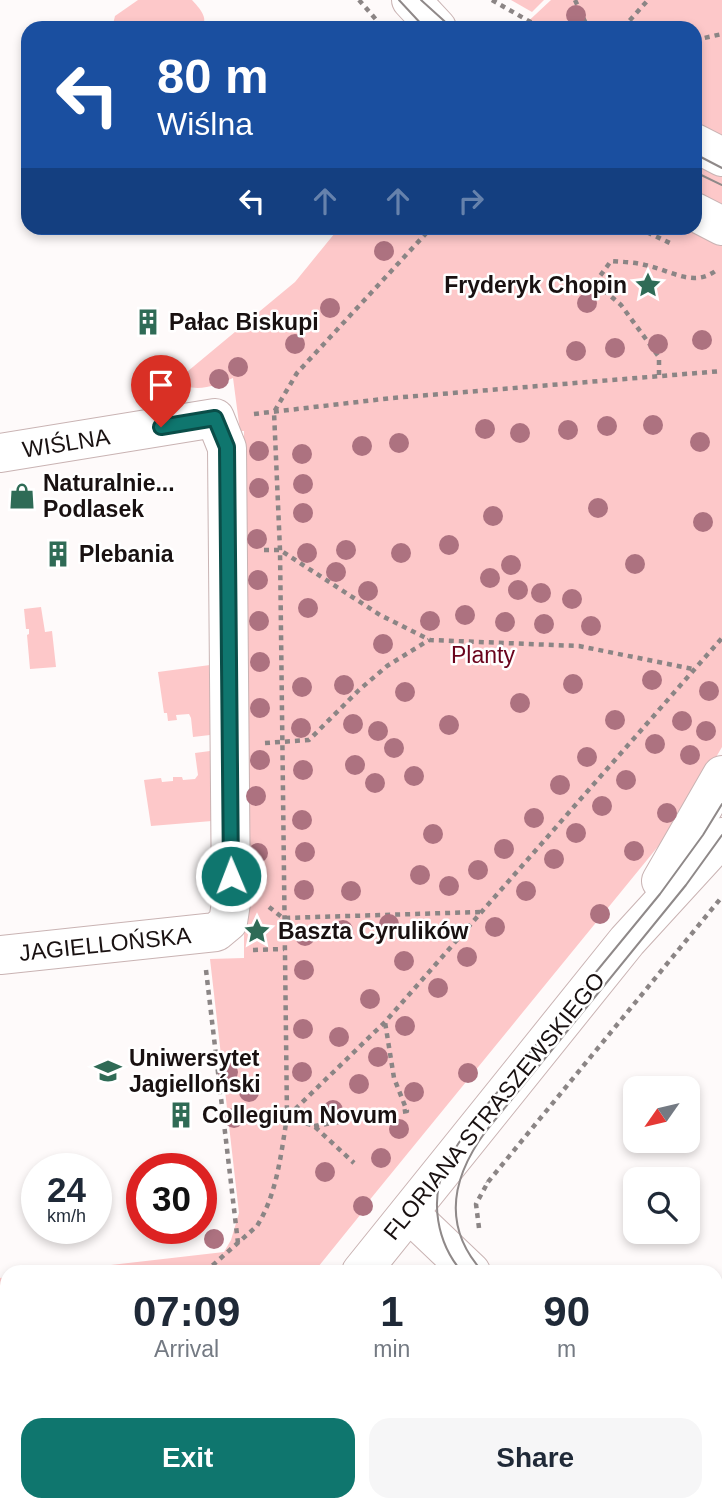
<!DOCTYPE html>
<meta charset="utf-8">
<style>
:root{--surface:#fff;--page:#f6f6f7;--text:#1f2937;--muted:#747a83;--accent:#0f766e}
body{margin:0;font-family:Arial,sans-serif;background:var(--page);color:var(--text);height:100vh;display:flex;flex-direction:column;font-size:26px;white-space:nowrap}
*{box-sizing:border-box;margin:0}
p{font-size:23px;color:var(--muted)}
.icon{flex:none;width:38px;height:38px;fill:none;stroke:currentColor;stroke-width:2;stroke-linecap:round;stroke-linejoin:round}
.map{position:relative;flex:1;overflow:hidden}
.side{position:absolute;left:0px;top:1265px;width:723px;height:247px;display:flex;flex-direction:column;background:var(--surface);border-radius:21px 21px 0 0;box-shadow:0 4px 10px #0003}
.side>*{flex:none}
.top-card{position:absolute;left:21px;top:21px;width:681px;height:214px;border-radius:21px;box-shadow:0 4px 10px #0003;background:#1a4fa0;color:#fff;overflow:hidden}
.needle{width:46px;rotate:236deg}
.tools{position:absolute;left:623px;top:1076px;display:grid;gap:14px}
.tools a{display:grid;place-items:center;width:77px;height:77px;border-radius:14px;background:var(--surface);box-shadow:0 4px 10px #0003;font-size:35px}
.speed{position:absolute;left:21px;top:1153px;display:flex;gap:14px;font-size:35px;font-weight:700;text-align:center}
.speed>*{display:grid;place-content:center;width:91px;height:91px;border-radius:50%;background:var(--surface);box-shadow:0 4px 10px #0003;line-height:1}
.speed small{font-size:18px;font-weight:400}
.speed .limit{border:10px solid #d22;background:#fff;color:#111}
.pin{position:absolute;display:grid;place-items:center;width:60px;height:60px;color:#fff;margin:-72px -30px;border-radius:50% 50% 50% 0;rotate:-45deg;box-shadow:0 0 7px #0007}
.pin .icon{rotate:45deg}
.me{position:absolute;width:77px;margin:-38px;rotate:359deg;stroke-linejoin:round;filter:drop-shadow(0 0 5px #0008)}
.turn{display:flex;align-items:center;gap:24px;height:147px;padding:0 21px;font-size:32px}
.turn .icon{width:91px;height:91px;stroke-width:2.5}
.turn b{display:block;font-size:49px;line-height:60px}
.lanes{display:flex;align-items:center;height:66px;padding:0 21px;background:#0003;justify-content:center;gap:35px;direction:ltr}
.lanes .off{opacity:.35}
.eta{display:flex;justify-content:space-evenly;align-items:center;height:119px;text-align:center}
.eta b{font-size:42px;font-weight:600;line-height:49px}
.primary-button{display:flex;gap:14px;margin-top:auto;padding:14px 21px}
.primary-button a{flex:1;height:80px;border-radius:21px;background:var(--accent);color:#fff;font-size:28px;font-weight:600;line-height:80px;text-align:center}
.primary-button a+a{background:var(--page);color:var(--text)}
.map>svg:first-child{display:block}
.green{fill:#fdc8c9}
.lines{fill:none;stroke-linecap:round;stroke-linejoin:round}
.minor-casing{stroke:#c9b3b3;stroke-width:40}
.path{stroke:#8b8585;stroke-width:4.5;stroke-dasharray:5 5;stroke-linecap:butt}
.minor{stroke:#fff;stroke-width:38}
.tram{stroke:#8f8989;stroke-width:2}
.tree{fill:#ad7280}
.route-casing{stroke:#0a4d48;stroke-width:18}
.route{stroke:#0f766e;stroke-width:12}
.labels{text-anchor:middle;stroke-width:5;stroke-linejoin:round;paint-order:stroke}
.poi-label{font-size:23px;font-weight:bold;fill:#191111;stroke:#fff;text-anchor:start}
.street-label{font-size:23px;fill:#191111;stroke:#fff}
.park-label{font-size:23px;fill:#6a031c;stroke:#fff}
</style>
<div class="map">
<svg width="722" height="1511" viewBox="0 0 722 1511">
<rect width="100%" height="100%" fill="#fefafa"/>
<g class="green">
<path d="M 138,0 L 192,0 C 199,8 209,17 202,28 L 112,28 L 115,16 Z"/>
<polygon points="511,0 544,0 532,12"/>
<path d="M 551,0 L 722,0 L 722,747 L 678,822 L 368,1202 L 369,1204 L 314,1272 L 50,1272 L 224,1252 L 231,1240 L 239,1213 L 210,959 L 244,958 L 244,431 L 240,431 L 233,378 C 216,386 193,394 176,381 L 295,282 L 339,228 L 695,228 L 695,28 L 521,28 Z"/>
<polygon points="41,607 45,632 52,631 56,667 30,669 27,635 29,634 29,629 26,629 24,609"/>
<polygon points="210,665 211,731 210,735 193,737 191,718 189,714 176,715 177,720 168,721 167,713 164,713 158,672"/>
<polygon points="210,751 212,821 151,826 144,780 161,778 162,782 173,781 173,777 182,777 183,780 195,779 198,775 195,753"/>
<polygon points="7,1277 7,1505 121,1505 116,1511 0,1511 0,1278"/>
</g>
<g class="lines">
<g class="minor-casing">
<g id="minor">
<polyline points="411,0 437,28"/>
<polyline points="695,143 722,157"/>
<polyline points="695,212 722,226"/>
<polyline points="0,453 215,418 227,448 231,903 228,922 216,932 0,955"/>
<polyline points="661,881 722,775"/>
<polyline points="409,1213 471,1272"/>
<polyline points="361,1272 627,941 722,837"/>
<polyline points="716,1502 722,1508"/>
<polyline points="159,1511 164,1505"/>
</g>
</g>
<g class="path">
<polyline points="359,0 379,23"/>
<polyline points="492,0 541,28"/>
<polyline points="575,0 588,28"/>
<polyline points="157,24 160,28"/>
<polyline points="623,28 648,0"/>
<polyline points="695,40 722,34"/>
<polyline points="638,228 672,244"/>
<path d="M 659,375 L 659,357 L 621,305 L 607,293 L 600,276 L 611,261 C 622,262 634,262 645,265 C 671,270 694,289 718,269"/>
<polyline points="254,414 392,398 722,371"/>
<polyline points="264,550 280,550 380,615 430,640 579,646 693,669"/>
<polyline points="265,743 309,740 359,690 387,666 429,640"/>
<polyline points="269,907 283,918 480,912"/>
<polyline points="253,950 284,949"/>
<polyline points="206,970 238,1243"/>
<polyline points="288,1116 385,1022 722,638"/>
<polyline points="287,1117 314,1126 354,1163"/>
<polyline points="314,1126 407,1111 394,1078 385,1022"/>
<polyline points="488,1182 721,898"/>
<polyline points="479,1228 476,1204 488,1182 487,1181"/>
<path d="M 205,1272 L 257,1226 C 277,1194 281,1154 287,1117 L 280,550 L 274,412 L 297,373 L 431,228"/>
<polyline points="0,1325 7,1329"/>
<polyline points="716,1427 722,1433"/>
<polyline points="716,1441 722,1435"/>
<polyline points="0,1467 7,1462"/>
</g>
<use href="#minor" class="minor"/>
<g class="tram">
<polyline points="399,0 425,28"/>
<polyline points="421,0 452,28"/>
<polyline points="695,154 722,168"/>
<polyline points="695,172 722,185"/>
<path d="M 462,1272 C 437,1243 429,1200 446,1165 C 453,1150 463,1137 472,1123 L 660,894 L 703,835 L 722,804"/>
<path d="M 483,1272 C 441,1226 452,1177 486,1131 L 686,885 L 722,835"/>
<polyline points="716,1493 722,1499"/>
<polyline points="708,1505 714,1511"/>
</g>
</g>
<g class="tree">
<circle cx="576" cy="15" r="10"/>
<circle cx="384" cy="251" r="10"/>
<circle cx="587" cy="303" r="10"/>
<circle cx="330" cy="308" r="10"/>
<circle cx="702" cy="340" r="10"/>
<circle cx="295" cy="344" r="10"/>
<circle cx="658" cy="344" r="10"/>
<circle cx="615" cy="348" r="10"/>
<circle cx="576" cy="351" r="10"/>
<circle cx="238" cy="367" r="10"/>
<circle cx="219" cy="379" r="10"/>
<circle cx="653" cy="425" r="10"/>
<circle cx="607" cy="426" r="10"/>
<circle cx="485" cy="429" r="10"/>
<circle cx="568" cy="430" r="10"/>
<circle cx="520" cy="433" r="10"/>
<circle cx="700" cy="442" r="10"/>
<circle cx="399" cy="443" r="10"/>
<circle cx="362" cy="446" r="10"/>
<circle cx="259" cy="451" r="10"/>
<circle cx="302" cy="454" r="10"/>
<circle cx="303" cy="484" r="10"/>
<circle cx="259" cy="488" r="10"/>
<circle cx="598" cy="508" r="10"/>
<circle cx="303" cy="513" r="10"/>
<circle cx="493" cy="516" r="10"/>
<circle cx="703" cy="522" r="10"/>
<circle cx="257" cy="539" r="10"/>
<circle cx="449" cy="545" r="10"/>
<circle cx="346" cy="550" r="10"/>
<circle cx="307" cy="553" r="10"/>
<circle cx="401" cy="553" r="10"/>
<circle cx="635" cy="564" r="10"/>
<circle cx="511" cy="565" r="10"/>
<circle cx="336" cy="572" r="10"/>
<circle cx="490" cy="578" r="10"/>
<circle cx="258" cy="580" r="10"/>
<circle cx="518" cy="590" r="10"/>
<circle cx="368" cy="591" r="10"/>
<circle cx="541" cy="593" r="10"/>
<circle cx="572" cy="599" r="10"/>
<circle cx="308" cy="608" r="10"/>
<circle cx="465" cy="615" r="10"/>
<circle cx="259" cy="621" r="10"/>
<circle cx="430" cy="621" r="10"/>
<circle cx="505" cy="622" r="10"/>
<circle cx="544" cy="624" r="10"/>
<circle cx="591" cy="626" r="10"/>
<circle cx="383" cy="644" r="10"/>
<circle cx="260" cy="662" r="10"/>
<circle cx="652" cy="680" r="10"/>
<circle cx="573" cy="684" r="10"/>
<circle cx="344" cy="685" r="10"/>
<circle cx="302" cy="687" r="10"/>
<circle cx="709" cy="691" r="10"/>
<circle cx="405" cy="692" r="10"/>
<circle cx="520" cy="703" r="10"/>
<circle cx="260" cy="708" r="10"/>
<circle cx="615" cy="720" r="10"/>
<circle cx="682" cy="721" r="10"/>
<circle cx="353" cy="724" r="10"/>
<circle cx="449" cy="725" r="10"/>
<circle cx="301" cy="728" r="10"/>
<circle cx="378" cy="731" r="10"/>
<circle cx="706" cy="731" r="10"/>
<circle cx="655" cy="744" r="10"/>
<circle cx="394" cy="748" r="10"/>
<circle cx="690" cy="755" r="10"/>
<circle cx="587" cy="757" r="10"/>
<circle cx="260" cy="760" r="10"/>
<circle cx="355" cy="765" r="10"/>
<circle cx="303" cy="770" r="10"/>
<circle cx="414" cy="776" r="10"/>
<circle cx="626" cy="780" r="10"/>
<circle cx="375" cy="783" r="10"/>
<circle cx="560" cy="785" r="10"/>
<circle cx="256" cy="796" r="10"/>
<circle cx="602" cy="806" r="10"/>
<circle cx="667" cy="813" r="10"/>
<circle cx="534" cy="818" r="10"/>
<circle cx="302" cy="820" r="10"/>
<circle cx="576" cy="833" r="10"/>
<circle cx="433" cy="834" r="10"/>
<circle cx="504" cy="849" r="10"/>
<circle cx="634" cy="851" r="10"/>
<circle cx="305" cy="852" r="10"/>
<circle cx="258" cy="853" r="10"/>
<circle cx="554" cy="859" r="10"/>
<circle cx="478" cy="870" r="10"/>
<circle cx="420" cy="875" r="10"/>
<circle cx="449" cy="886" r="10"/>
<circle cx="304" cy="890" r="10"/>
<circle cx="351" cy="891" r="10"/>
<circle cx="526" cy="891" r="10"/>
<circle cx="600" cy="914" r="10"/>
<circle cx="389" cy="924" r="10"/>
<circle cx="495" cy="927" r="10"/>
<circle cx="343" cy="930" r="10"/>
<circle cx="305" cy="936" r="10"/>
<circle cx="467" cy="957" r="10"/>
<circle cx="404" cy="961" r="10"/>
<circle cx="304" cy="970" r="10"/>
<circle cx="438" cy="988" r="10"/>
<circle cx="370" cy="999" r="10"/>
<circle cx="405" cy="1026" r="10"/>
<circle cx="303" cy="1029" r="10"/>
<circle cx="339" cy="1037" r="10"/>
<circle cx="378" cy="1057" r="10"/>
<circle cx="228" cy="1072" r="10"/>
<circle cx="302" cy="1072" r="10"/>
<circle cx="468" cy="1073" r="10"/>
<circle cx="359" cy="1084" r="10"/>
<circle cx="249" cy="1092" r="10"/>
<circle cx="414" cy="1092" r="10"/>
<circle cx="333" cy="1110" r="10"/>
<circle cx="234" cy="1118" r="10"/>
<circle cx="399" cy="1129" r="10"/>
<circle cx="381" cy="1158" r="10"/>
<circle cx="325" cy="1172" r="10"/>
<circle cx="363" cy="1206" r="10"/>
<circle cx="214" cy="1239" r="10"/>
</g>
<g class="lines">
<g class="route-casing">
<polyline id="route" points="161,427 215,418 227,447 231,876"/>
</g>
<use href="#route" class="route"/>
</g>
<defs>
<g id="sight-bare" transform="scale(2.1)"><path d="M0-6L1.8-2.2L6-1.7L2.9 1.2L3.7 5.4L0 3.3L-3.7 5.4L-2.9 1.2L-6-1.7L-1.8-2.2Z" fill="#2f6b56" stroke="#fff" stroke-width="2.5" paint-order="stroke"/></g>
<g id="building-bare" transform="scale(2.1)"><path d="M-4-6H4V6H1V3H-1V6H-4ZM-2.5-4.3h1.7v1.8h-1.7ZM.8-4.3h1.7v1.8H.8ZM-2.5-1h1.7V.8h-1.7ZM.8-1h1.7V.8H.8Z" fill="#2f6b56" stroke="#fff" stroke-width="2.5" paint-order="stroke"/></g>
<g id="shop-bare" transform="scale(2.1)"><path d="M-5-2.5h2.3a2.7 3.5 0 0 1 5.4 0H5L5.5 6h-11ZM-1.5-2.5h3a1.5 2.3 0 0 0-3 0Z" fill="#2f6b56" stroke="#fff" stroke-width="2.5" paint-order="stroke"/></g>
<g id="university-bare" transform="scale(2.1)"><path d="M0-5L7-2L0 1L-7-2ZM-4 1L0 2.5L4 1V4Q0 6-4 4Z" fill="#2f6b56" stroke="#fff" stroke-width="2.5" paint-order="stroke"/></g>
</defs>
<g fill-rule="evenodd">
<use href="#sight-bare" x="648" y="285"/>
<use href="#building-bare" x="148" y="322"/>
<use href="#shop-bare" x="22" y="496"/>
<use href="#building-bare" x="58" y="554"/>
<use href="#sight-bare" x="257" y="931"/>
<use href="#university-bare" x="108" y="1071"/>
<use href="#building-bare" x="181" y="1115"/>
</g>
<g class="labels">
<g class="poi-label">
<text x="627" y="293" text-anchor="end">Fryderyk Chopin</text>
<text x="169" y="330">Pałac Biskupi</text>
<text x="43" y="491">Naturalnie...<tspan x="43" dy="26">Podlasek</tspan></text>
<text x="79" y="562">Plebania</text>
<text x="278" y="939">Baszta Cyrulików</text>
<text x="129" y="1066">Uniwersytet<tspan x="129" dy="26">Jagielloński</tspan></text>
<text x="202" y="1123">Collegium Novum</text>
</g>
<g class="street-label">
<text transform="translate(66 443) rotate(-9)" y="8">WIŚLNA</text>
<text transform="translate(105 944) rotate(-6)" y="8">JAGIELLOŃSKA</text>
<text transform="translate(494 1106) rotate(-51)" y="8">FLORIANA STRASZEWSKIEGO</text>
</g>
<g class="park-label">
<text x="483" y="663">Planty</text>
</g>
</g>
</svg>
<div class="tools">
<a><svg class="needle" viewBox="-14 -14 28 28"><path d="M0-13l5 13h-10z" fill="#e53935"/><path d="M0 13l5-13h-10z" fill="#747a83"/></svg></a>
<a><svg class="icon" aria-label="search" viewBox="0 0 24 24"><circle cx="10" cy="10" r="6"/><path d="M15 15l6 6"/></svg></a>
</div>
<div class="speed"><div>24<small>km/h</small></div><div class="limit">30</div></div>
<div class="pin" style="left:161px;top:427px;background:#d93025"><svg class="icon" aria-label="arrive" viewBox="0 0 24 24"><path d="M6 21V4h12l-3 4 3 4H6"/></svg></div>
<svg class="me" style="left:231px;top:876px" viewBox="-20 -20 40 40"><circle r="17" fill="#0f766e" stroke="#fff" stroke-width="3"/><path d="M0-11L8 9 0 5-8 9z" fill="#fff"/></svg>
<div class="top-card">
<div class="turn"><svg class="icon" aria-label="left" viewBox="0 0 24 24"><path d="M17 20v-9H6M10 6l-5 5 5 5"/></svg><div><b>80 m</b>Wiślna</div></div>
<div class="lanes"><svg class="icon" aria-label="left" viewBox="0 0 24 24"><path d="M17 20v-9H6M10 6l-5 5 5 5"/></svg><svg class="icon off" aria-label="ahead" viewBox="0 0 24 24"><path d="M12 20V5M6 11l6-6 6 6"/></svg><svg class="icon off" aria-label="ahead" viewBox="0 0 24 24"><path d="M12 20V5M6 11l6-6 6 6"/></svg><svg class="icon off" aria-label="right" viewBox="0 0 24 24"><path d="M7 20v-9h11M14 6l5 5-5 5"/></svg></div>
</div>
<section class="side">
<div class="eta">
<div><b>07:09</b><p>Arrival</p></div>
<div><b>1</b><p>min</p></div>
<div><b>90</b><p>m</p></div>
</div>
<div class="primary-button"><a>Exit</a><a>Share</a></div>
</section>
</div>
